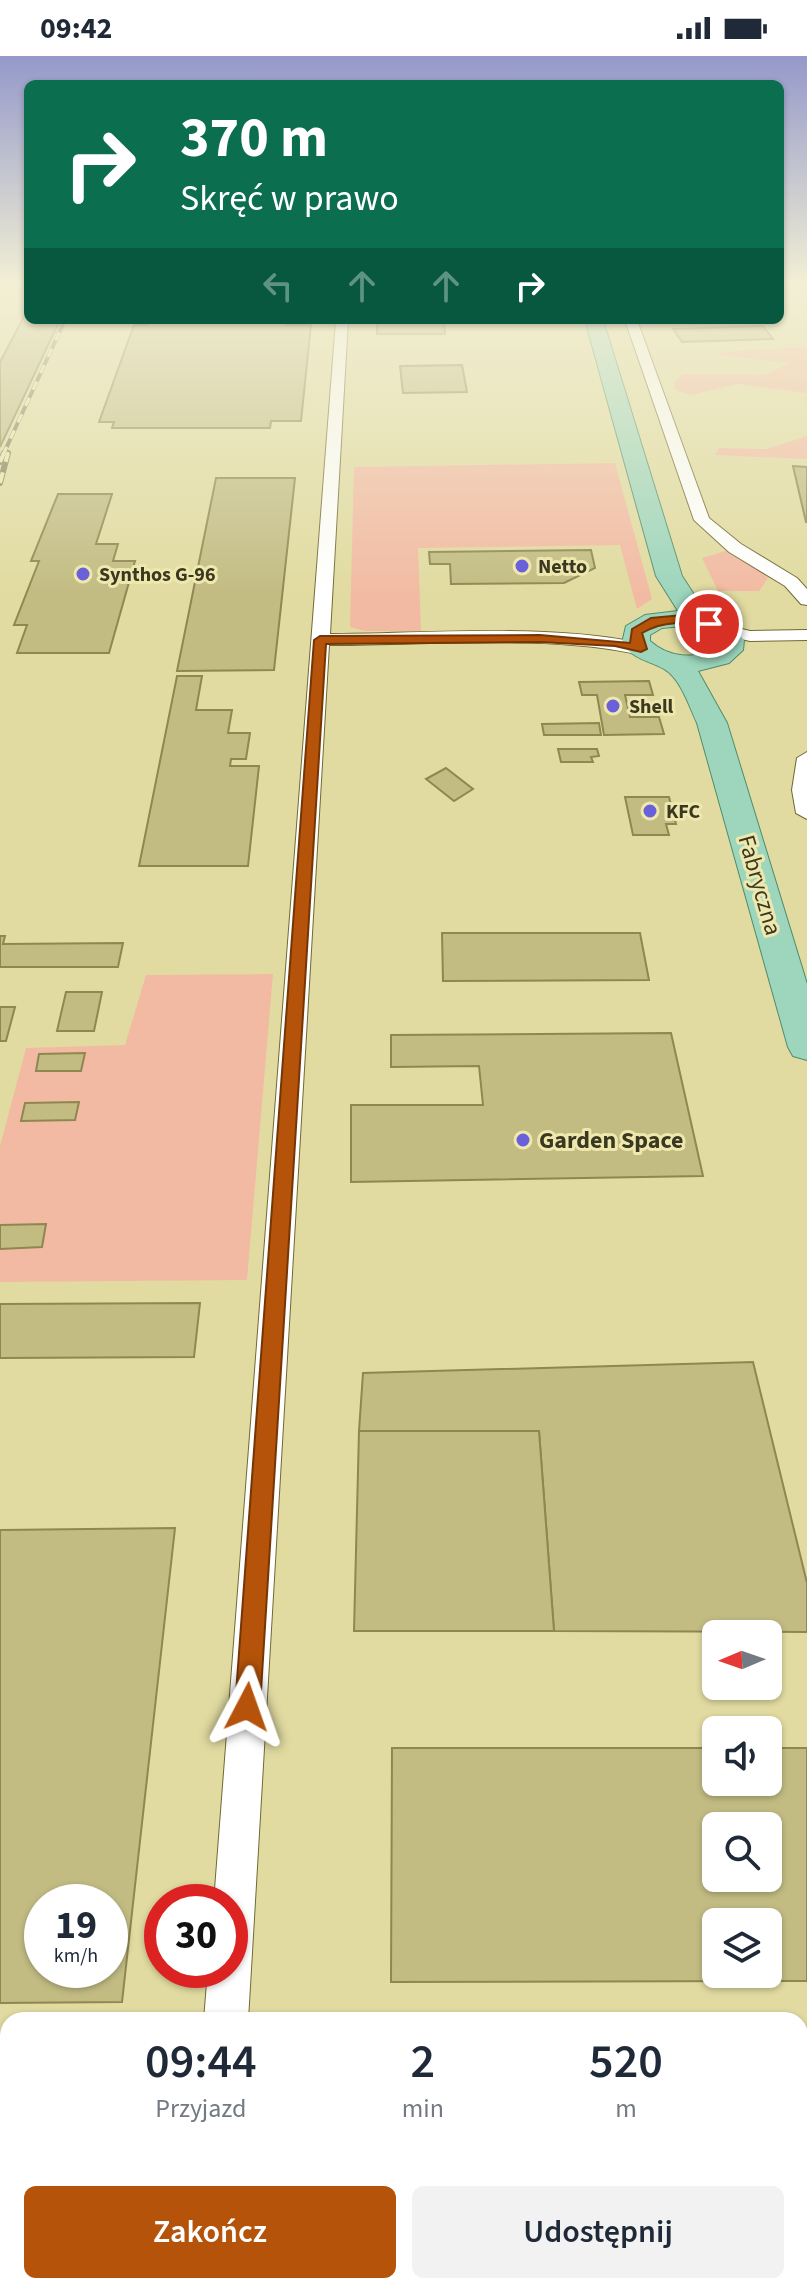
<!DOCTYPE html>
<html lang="pl">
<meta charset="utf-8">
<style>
:root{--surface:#fff;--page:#f2f2f3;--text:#1f2937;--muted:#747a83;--accent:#b45309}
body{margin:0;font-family:"Source Sans 3",sans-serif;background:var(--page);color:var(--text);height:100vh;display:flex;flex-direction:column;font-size:30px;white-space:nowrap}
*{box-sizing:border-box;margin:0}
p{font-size:26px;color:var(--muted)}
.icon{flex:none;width:44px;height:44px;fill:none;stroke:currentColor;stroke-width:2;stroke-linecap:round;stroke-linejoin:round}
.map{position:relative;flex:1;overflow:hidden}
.side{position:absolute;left:0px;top:1956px;width:808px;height:282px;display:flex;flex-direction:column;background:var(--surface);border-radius:24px 24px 0 0;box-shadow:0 2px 6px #0004}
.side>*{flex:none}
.top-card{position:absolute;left:24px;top:24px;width:760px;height:244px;border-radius:12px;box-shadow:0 2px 6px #0004;background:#0b6e4f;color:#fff;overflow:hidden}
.needle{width:52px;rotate:268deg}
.buttons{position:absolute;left:702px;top:1564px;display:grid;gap:16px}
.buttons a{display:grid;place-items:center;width:80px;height:80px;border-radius:12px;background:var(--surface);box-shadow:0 2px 6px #0004;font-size:40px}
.speed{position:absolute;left:24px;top:1828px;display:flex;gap:16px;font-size:40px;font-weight:700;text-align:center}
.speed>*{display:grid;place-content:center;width:104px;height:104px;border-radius:50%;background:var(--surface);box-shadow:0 2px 6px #0004;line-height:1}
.speed small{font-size:20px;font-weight:400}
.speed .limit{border:12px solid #d22;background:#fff;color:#111}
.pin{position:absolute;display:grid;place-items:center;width:68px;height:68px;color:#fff;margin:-34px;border:4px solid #fff;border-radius:50%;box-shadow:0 2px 8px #0007}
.me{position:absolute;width:88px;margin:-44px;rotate:4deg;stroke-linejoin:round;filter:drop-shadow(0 0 6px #0008)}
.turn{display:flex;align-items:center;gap:28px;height:168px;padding:0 24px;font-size:36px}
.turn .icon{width:104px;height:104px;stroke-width:2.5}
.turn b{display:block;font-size:56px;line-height:68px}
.lanes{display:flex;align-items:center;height:76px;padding:0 24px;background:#0003;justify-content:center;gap:40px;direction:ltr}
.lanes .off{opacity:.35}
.eta{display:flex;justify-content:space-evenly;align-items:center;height:136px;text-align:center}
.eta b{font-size:48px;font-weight:600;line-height:56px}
.action{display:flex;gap:16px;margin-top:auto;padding:16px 24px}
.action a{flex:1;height:92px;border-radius:12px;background:var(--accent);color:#fff;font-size:32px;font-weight:600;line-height:92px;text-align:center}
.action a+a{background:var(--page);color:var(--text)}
.status{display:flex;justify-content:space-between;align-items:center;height:56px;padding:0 40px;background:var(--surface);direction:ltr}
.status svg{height:22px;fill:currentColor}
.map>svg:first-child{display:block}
.green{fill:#f2baa3}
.building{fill:#c2bc83;stroke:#8e8750;stroke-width:2;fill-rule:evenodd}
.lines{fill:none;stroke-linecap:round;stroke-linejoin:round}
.minor-casing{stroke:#706933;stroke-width:2}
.primary-casing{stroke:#508d6a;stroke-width:2}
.minor{fill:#fff;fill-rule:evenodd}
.primary{fill:#9dd6bd;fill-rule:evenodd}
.rail-far1-casing{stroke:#827e58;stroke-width:4}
.rail-casing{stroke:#827e58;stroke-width:6}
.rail-far1{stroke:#eee8ae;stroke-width:3;stroke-dasharray:9;stroke-linecap:butt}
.rail{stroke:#eee8ae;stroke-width:4;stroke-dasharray:11;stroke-linecap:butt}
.route{fill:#b45309;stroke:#753606;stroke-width:2}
.poi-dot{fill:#6a60da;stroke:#eee8ae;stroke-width:3}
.labels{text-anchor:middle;stroke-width:6;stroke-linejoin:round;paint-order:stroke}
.far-poi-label{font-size:20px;font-weight:bold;fill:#3b3821;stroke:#eee8ae;text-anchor:start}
.street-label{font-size:24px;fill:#3b3821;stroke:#eee8ae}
.poi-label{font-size:24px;font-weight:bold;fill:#3b3821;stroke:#eee8ae;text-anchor:start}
</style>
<div class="status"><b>09:42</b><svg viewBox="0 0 49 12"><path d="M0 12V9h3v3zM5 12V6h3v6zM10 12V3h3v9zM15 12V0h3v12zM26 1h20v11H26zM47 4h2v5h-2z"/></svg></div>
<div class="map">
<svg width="807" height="2237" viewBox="0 0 807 2237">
<rect width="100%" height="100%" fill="#e1dba1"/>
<g class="green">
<polygon points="807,291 807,337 738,328 690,339 674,333 675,325 683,318 764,319 790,307 717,299 722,296"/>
<polygon points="807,380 807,403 715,399 719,392 767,393"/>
<polygon points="615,407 652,543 637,553 620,489 418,492 421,575 365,575 350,571 354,411"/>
<polygon points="725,495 746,502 768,522 759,535 718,535 702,502"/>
<polygon points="273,918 247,1224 0,1226 0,1090 26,992 125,989 146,919"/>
</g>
<g class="building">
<polygon points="28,253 28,264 60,264 0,391 0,306"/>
<polygon points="150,264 286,264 286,269 311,269 301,365 271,365 270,372 112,372 114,366 99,366 134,269 148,269"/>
<polygon points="377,264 444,264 445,278 377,278"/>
<polygon points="763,270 773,283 682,286 673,273"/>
<polygon points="462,309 467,336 403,337 400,310"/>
<polygon points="793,410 807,411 807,466 806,466"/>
<polygon points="216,422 295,422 274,614 177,615"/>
<polygon points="58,438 112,438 96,488 118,488 113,505 135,505 109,597 17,597 27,569 14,569 39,505 31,505"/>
<polygon points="591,494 595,512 564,527 451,528 450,508 430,508 429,496"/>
<polygon points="177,620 202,620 196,654 232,654 228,677 250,677 246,703 231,703 230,710 259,710 248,810 139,810"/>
<polygon points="649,625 653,639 625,639 630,661 659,661 664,678 604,679 597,639 582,639 579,626"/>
<polygon points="599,667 601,679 544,679 542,668"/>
<polygon points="558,693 597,693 599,700 591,701 593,706 561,706"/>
<polygon points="446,712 473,733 454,745 426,723"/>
<polygon points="625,741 669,741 676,768 666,768 669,779 633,779"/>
<polygon points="442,877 640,877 649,924 443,925"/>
<polygon points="0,880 5,880 3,888 123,887 118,911 0,911"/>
<polygon points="66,936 102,936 94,975 57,975"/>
<polygon points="0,951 15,951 6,985 0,985"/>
<polygon points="671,977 703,1120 351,1126 351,1049 483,1049 479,1010 391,1011 391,979"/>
<polygon points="85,997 81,1015 36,1015 39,998"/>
<polygon points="79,1046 75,1064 21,1065 25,1047"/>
<polygon points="46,1168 42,1191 0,1193 0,1169"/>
<polygon points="200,1247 194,1301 0,1302 0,1248"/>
<polygon points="753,1306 807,1527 807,1576 554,1575 539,1375 359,1375 363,1317"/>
<polygon points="359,1375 539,1375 554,1575 354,1575"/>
<path d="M 175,1472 L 122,1946 L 0,1947 L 0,1474 ZM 42,1846 L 110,1846 L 110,1914 L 42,1914 Z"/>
<path d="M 392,1692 L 716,1692 L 716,1726 L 768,1726 L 768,1692 L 807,1692 L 807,1925 L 391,1926 ZM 716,1770 L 768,1770 L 768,1822 L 716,1822 ZM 716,1866 L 768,1866 L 768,1918 L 716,1918 Z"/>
</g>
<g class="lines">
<g class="minor-casing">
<g id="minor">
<path d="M 336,264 L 348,264 L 330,578 C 426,578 556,566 648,589 L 650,593 L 641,599 C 551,578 424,589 329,589 L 248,1964 L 204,1964 L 208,1914 L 230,1914 L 230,1846 L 214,1846 Z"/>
<polygon points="625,264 637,264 709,462 741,488 797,522 807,533 807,549 801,548 785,530 729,496 694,464"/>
<polygon points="721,568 750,575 807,574 807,584 750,585 715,577 715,569"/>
<polygon points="807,696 807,763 796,757 792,734 797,702"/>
<polygon points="184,2230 232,2230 231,2237 183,2237"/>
</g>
</g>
<g class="primary-casing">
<path id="primary" d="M 585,264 L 603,264 L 682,520 L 708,560 L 726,564 L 744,584 L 743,594 L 729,607 L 698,615 L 727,667 L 807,928 L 807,1004 L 793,1000 L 788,991 L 697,667 C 689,650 681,623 664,613 C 648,604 634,604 622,587 L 626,570 L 645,559 L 678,555 L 656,520 ZM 683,570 L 706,576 L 716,586 L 716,591 C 695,605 668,601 650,585 L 650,579 L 662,572 Z"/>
</g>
<use href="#minor" class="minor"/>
<use href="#primary" class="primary"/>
<g class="rail-far1-casing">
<g id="rail-far1">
<polyline points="3,399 65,264"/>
<polyline points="7,399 8,396"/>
</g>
</g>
<g class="rail-casing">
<g id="rail">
<polyline points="0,406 4,397"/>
<polyline points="0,427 8,397"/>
</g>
</g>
<use href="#rail-far1" class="rail-far1"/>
<use href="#rail" class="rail"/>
</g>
<linearGradient id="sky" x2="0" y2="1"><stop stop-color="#9499ca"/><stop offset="0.42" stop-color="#f2efd5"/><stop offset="1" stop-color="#f2efd5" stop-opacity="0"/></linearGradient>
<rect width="807" height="539" fill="url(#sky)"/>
<path class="route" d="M 683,559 L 715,568 L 709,571 C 684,566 665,564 642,577 L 647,593 L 641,596 L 615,590 L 540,586 L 326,588 L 260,1651 L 256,1659 L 247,1663 L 239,1659 L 235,1651 L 314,584 L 320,580 L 540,579 L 630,587 L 632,573 L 651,562 Z"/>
<g class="poi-dot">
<circle cx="522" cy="510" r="8"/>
<circle cx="83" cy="518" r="8"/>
<circle cx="613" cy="650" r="8"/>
<circle cx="650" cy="755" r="8"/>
<circle cx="523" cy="1084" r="8"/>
</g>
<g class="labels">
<g class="far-poi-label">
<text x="538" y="517">Netto</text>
<text x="99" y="525">Synthos G-96</text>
<text x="629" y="657">Shell</text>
<text x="666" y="762">KFC</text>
</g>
<g class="street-label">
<text transform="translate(760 829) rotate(74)" y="8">Fabryczna</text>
</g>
<g class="poi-label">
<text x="539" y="1092">Garden Space</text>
</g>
</g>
</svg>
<div class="buttons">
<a><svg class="needle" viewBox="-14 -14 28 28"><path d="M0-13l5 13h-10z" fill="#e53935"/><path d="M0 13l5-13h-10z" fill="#747a83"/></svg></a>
<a><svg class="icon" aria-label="sound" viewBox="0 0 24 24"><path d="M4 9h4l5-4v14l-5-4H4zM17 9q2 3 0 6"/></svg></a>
<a><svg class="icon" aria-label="search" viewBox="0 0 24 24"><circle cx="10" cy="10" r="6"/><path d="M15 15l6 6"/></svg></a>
<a><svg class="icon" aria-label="layers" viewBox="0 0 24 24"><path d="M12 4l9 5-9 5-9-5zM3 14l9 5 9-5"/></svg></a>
</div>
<div class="speed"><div>19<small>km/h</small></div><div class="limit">30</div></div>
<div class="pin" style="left:709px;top:568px;background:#d93025"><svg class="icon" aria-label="arrive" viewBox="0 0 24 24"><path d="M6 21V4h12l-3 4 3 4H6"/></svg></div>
<svg class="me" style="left:247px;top:1651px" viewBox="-20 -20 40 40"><path d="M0-17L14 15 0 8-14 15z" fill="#b45309" stroke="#fff" stroke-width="4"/></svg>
<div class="top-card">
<div class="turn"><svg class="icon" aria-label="right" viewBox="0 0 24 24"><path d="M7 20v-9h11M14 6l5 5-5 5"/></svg><div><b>370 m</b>Skręć w prawo</div></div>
<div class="lanes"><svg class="icon off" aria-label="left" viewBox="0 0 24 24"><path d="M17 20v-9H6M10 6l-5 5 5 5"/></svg><svg class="icon off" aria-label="ahead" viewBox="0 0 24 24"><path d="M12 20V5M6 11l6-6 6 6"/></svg><svg class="icon off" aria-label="ahead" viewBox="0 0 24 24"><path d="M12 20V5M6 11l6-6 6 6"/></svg><svg class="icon" aria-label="right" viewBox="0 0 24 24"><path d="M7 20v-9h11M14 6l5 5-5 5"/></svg></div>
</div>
<section class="side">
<div class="eta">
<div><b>09:44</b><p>Przyjazd</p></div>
<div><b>2</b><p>min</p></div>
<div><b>520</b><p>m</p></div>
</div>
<div class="action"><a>Zakończ</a><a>Udostępnij</a></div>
</section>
</div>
